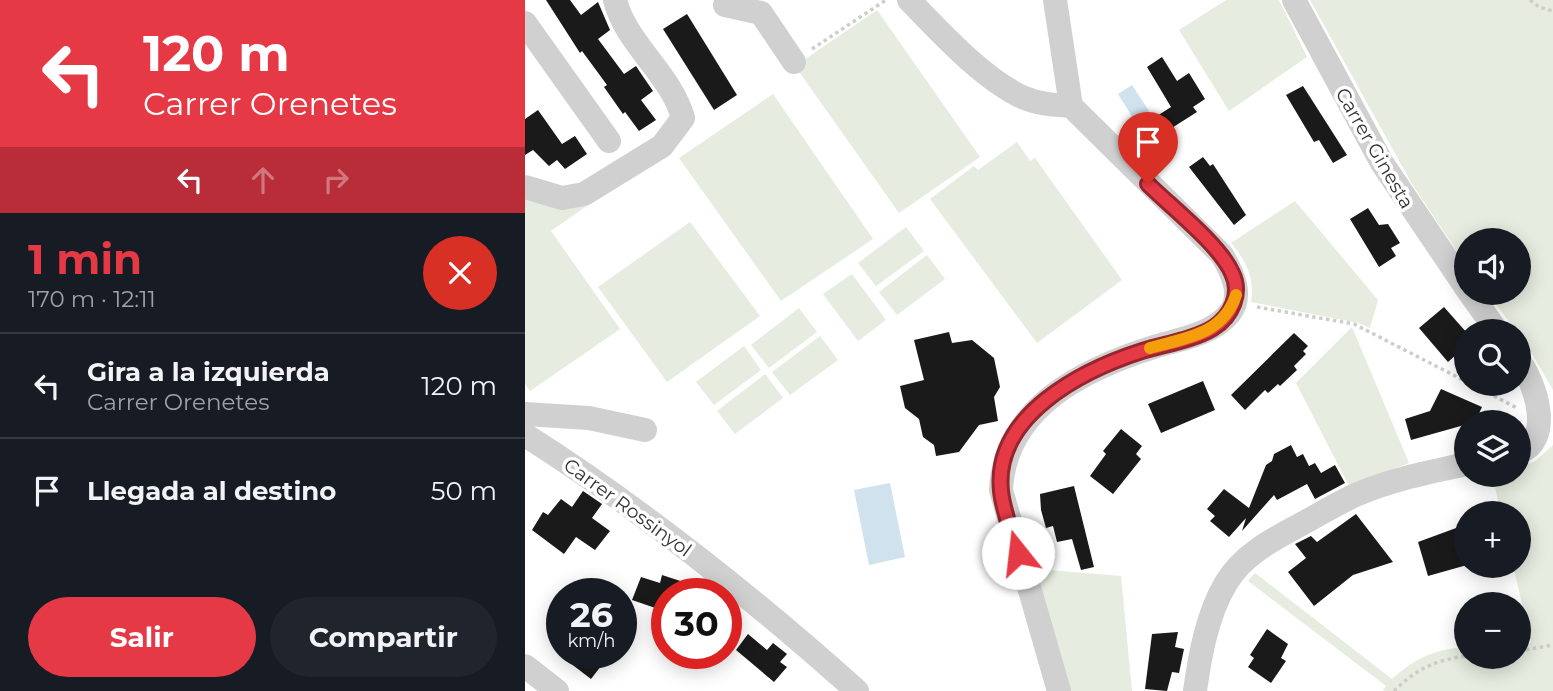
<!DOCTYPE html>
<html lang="es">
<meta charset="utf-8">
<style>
:root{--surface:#171b24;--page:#20242c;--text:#f1f3f6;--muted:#9ea1a6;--line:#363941;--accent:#e63946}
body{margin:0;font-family:Montserrat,sans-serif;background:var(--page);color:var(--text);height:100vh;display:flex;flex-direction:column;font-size:26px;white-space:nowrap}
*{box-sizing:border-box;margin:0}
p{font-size:23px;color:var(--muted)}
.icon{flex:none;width:38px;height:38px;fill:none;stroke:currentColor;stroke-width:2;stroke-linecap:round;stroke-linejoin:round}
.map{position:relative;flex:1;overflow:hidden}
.sheet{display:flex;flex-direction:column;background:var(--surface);width:525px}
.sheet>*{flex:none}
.banner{background:#e63946;color:#fff;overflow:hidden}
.buttons{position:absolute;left:929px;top:228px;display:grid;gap:14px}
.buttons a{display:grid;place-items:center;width:77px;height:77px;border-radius:50%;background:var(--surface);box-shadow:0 4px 18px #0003;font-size:35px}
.speed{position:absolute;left:21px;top:578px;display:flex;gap:14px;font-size:35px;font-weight:700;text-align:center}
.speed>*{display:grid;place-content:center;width:91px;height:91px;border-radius:50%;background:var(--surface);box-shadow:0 4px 18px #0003;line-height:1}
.speed small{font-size:18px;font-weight:400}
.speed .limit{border:10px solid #d22;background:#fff;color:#111}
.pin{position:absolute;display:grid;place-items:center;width:60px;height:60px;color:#fff;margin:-72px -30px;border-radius:50% 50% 50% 0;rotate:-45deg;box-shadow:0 0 7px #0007}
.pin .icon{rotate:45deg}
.me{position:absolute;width:77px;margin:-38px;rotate:344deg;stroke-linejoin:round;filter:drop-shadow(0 0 5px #0008)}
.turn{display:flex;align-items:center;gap:24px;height:147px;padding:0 28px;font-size:32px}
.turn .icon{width:91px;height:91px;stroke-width:2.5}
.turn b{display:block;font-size:49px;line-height:60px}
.lanes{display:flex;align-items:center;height:66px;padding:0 28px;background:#0003;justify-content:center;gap:35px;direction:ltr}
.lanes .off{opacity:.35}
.round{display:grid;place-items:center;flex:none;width:74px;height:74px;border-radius:37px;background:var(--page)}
.overview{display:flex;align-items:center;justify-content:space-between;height:119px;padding:0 28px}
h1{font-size:42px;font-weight:700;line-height:52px;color:var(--accent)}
.primary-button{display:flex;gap:14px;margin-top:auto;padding:14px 28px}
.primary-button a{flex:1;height:80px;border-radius:42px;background:var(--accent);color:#fff;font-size:28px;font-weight:700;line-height:80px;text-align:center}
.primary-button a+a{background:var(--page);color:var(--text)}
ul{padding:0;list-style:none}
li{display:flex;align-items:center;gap:21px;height:105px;padding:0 28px;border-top:2px solid var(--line)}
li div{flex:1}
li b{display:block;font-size:26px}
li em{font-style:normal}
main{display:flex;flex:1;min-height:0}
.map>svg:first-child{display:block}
.green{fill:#e6ecdf}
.water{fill:#cfe2ee}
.building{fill:#1a1a1a}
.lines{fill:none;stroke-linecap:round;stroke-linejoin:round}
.path{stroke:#cdcdcd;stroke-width:3.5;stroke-dasharray:3.5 3.5;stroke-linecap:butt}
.minor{stroke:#d0d0d0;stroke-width:24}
.route-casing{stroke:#96252e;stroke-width:18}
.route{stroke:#e63946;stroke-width:12}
.slow{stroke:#f59e0b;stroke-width:12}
.labels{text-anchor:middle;stroke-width:7;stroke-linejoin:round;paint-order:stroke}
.street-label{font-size:19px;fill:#333;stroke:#fff}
</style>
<main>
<section class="sheet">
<div class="banner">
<div class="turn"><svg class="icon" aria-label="left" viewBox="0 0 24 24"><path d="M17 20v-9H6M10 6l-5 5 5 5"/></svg><div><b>120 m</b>Carrer Orenetes</div></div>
<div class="lanes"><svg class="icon" aria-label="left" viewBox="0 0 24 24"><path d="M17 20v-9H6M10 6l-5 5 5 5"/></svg><svg class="icon off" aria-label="ahead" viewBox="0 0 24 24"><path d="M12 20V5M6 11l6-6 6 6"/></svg><svg class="icon off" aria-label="right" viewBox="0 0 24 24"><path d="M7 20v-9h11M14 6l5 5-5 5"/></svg></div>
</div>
<div class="overview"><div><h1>1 min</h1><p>170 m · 12:11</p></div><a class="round" style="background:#d93025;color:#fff"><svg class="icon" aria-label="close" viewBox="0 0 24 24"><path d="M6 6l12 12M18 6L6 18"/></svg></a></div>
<ul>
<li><svg class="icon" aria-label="left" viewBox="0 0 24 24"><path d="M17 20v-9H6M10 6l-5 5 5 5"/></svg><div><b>Gira a la izquierda</b><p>Carrer Orenetes</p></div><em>120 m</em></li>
<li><svg class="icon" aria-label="arrive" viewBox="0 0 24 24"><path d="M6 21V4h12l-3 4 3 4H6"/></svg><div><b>Llegada al destino</b></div><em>50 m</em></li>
</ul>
<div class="primary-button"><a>Salir</a><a>Compartir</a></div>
</section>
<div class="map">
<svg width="1028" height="691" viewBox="0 0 1028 691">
<rect width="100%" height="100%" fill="#fff"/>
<g class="green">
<polygon points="701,0 754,0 782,57 704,111 654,30"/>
<polygon points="785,0 1028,0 1028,390 994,331 991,331 962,292 994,292 994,240 942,240 941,265 887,184"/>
<polygon points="352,10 455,157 374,213 270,66"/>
<polygon points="248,94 348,239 256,301 154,158"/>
<polygon points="492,142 505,161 510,158 597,280 512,343 405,199 449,166 453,170"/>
<polygon points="76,196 26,231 95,329 5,391 0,384 0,199 28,207"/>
<path d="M 770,201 L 853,300 L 845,328 L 833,323 L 726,302 C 730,278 721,261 706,243 Z"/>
<polygon points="165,222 235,316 142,382 73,287"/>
<polygon points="381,227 399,251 351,286 333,263"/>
<polygon points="402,255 420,279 372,315 354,292"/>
<polygon points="327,274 361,320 333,341 298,294"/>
<polygon points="274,308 292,332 244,368 226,345"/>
<polygon points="827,327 884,463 824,486 771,383"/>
<polygon points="295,336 313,360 265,395 247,372"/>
<polygon points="219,346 236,370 189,405 171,382"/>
<polygon points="240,374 258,398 210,434 192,411"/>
<path d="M 1028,445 L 1028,691 L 858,691 L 861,686 L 723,581 L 730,573 L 867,679 C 890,658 910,649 941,647 L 942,656 L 994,656 L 994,644 L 1006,643 L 988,565 L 994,565 L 994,513 L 976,513 L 967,474 L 994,474 L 994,467 L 1009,462 Z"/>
<polygon points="511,569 596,576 607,691 544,691"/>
</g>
<g class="water">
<polygon points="607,85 624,111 610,121 593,94"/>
<polygon points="365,483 380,557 344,565 329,490"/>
</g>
<g class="building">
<polygon points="21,0 45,0 56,15 73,2 85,30 73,39 99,74 111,66 119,78 128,91 116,100 131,120 114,131 100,112 98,114 79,87 82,85 57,51 55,53"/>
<polygon points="162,14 212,95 189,110 138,29"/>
<polygon points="637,57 652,81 664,73 680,99 668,107 672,112 642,131 632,116 646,107 622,67"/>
<polygon points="778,86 822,155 808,163 794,140 789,142 761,95"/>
<polygon points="13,110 37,144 50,136 62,154 40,169 32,160 24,166 8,150 0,155 0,119"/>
<polygon points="678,157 685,166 688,164 721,215 709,225 664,167"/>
<polygon points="843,208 854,225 863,224 875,243 866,248 871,256 854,267 825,219"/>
<polygon points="919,307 942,333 942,345 923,362 894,328"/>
<polygon points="424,332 427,343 447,340 469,358 475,387 469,397 473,421 454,425 434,452 411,456 409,445 398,437 394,419 380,408 375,386 399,380 389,340"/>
<polygon points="769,333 783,346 778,351 781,354 769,366 772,370 755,386 753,384 743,393 740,390 720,410 706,395"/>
<polygon points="678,381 690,410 636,433 623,404"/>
<polygon points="916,389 957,407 950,422 886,440 880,419 905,411"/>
<polygon points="596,429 617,446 611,454 616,459 588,494 565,476 581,454 578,451"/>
<polygon points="766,445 772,457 778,454 784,466 790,463 796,473 810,465 820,483 790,499 782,484 752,500 749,495 717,531 721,518 704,537 685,521 690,516 682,509 699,489 724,508 741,465 747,461 749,454"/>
<polygon points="549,486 569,567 556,570 547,539 532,542 528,526 521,528 516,510 515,494"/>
<polygon points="58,491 77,504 67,518 85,531 70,550 51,537 39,554 7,530 18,512 23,515 36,499 47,507"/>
<polygon points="831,514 868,562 828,575 789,606 763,572 781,558 770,544 786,536 792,542"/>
<polygon points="942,524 942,565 903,576 893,542"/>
<polygon points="137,575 183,590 183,593 142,593 142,612 107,600 116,577 135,583"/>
<polygon points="742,629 763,644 756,658 761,661 746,683 723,667 729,658 725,655"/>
<polygon points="653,632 650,647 659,649 654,673 647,672 642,691 620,689 627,634"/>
<polygon points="223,634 242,650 248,643 262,654 255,662 262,667 249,682 211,650"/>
<polygon points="32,653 86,653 66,679"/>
</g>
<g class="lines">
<g class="path">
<polyline points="1005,0 1014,7 1028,11"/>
<polyline points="287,49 361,0"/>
<polyline points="732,307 829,324 942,382"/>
<polyline points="944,383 992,408"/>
<polyline points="994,651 1028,645"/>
<path d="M 869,691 C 891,669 912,659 943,656"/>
</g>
<g class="minor">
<polyline points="202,0 200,5 236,13 269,62"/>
<path d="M 384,0 C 415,32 457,78 497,97 C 513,104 529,105 546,106"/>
<path d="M 530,0 L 546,106 L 697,255 C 707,272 719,296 704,314 C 687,334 656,339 632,346 C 561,368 480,406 476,490 L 534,691"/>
<polyline points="769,0 857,163 942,289"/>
<polyline points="0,23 84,141"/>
<path d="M 0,187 L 37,198 L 59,194 L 137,146 L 158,118 C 146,74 101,44 90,0"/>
<polyline points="944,292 972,331"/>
<path d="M 994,361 C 1012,385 1028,441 994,452"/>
<polyline points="0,414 64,418 120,430"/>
<path d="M 0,435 C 118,510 228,598 332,691"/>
<polyline points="0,666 32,691"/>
<path d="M 670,691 C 675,655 682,615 701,583 C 717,556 745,541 771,527 C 792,516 812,503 833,494 C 868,479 905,472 942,464"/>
</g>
</g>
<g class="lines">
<g class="route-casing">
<path id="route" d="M 493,553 C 487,533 478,511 476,491 C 468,415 558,370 617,351 C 640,344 668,340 688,328 C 707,316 717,293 707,273 C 695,245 646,207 623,184"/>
</g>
<use href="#route" class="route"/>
<path class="slow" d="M 625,348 C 660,338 698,335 711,295"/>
</g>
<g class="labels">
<g class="street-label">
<text transform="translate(850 148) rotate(60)" y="7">Carrer Ginesta</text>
<text transform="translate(103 507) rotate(36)" y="7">Carrer Rossinyol</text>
</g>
</g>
</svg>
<div class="buttons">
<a><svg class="icon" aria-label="sound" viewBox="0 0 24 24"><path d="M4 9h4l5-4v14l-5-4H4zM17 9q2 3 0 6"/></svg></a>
<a><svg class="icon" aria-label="search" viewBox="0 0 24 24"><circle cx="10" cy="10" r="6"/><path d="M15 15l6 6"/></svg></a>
<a><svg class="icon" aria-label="layers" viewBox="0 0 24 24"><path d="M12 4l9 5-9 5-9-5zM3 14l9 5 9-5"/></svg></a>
<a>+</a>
<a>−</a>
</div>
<div class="speed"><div>26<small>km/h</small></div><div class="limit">30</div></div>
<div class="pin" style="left:623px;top:184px;background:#d93025"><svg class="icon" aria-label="arrive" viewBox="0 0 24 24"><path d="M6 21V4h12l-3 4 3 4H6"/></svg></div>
<svg class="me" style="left:493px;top:553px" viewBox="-20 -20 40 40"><circle r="19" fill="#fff"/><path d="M0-13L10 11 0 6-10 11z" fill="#e63946"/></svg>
</div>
</main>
